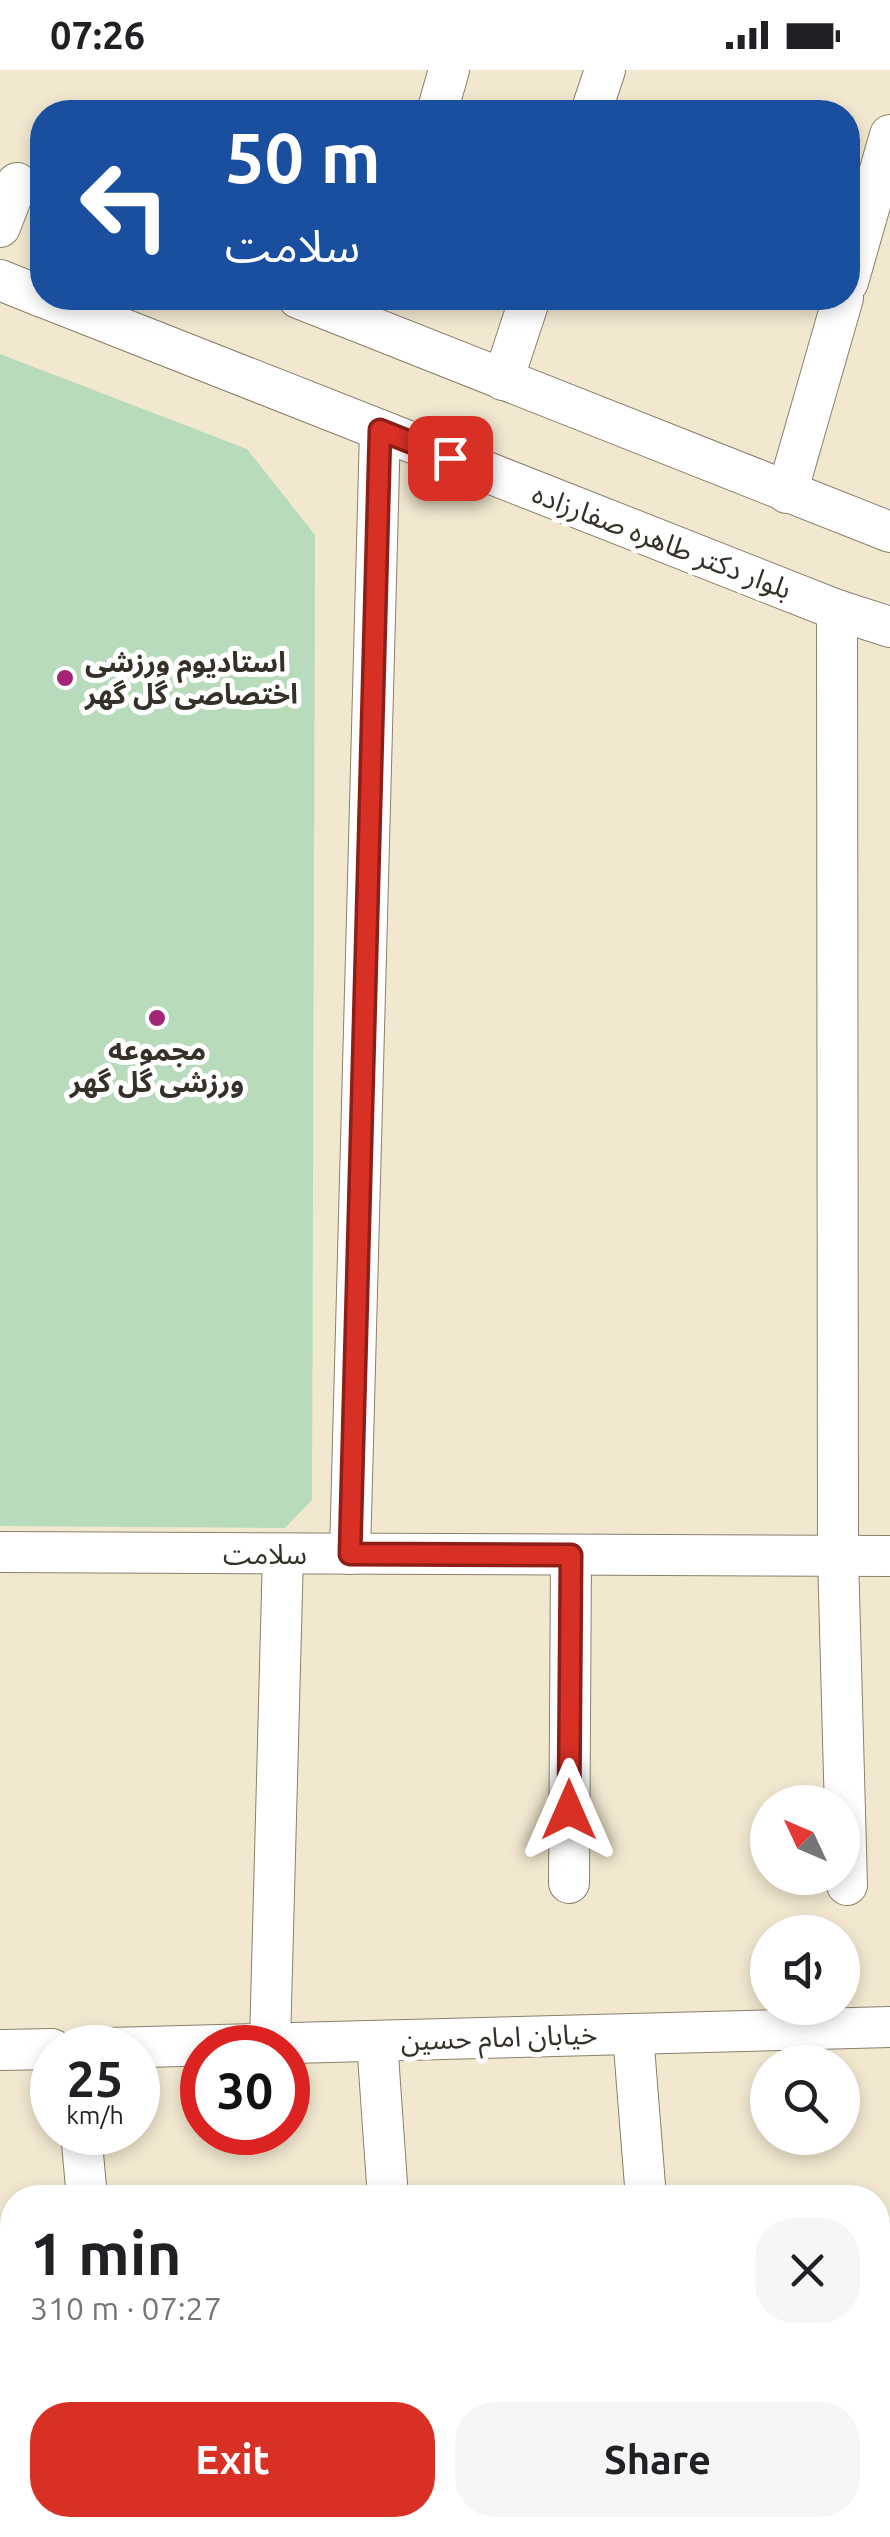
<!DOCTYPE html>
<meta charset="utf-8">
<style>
:root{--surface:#fff;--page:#f6f6f6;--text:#202124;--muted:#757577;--accent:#d93025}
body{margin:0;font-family:Ubuntu,"Noto Sans Arabic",sans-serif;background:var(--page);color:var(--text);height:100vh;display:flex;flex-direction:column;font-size:38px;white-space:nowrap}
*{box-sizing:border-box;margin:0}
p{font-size:32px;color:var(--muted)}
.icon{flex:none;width:55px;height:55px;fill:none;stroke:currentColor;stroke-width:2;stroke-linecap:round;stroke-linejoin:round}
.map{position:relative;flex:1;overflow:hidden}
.drawer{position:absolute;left:0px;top:2115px;width:890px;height:352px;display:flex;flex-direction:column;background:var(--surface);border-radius:40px 40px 0 0;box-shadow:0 5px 15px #0003}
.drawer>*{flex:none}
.hud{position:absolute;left:30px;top:30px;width:830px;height:210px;border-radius:40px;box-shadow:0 5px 15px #0003;background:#1a4fa0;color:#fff;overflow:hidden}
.needle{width:65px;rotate:314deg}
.buttons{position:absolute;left:750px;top:1715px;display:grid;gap:20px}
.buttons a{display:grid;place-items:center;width:110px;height:110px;border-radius:50%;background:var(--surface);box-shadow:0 5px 15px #0003;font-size:50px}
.speed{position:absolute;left:30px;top:1955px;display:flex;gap:20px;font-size:50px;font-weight:700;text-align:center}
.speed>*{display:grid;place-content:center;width:130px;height:130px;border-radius:50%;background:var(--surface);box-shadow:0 5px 15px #0003;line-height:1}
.speed small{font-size:25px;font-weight:400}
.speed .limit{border:15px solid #d22;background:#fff;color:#111}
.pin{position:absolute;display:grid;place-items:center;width:85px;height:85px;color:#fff;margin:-42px;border-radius:20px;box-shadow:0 5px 15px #0006}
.me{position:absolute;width:110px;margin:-55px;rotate:0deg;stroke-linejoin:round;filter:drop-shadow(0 0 8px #0008)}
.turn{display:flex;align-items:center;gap:35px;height:210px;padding:0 30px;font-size:45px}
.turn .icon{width:130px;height:130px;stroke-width:2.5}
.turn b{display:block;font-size:70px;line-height:85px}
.round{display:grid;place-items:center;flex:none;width:105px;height:105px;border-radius:40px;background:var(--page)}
.head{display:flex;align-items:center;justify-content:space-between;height:170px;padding:0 30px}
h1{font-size:60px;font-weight:700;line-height:75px}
.cta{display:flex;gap:20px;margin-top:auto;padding:20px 30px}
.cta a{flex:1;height:115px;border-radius:40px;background:var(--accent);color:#fff;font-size:40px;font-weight:700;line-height:115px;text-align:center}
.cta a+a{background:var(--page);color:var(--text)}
.status{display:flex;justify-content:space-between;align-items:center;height:70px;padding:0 50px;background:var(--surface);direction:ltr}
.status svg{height:28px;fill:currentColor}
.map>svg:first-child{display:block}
.green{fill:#b7dbbb}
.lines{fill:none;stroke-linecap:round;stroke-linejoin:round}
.minor-casing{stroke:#8a816b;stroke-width:42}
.minor{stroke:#fff;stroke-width:40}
.route-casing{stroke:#8d1f18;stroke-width:25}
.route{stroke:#d93025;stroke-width:18}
.poi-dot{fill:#a42475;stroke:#fff;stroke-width:4}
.labels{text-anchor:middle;stroke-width:10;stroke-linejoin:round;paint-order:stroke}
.street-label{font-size:28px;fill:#353128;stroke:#fff}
.poi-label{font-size:28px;font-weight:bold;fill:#353128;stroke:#fff;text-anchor:start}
</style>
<div class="status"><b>07:26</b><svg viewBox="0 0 49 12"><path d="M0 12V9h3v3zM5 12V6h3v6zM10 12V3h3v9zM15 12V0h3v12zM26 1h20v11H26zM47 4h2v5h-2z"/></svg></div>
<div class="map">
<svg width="890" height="2467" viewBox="0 0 890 2467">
<rect width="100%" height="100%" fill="#f2e8d0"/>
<polygon class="green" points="0,284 247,379 315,465 312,1430 285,1458 0,1456"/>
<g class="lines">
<g class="minor-casing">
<g id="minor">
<polyline points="437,42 449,0"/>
<polyline points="591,42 605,0"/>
<polyline points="0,157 17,113"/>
<polyline points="0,210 42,227"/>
<polyline points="848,212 890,65"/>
<polyline points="45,228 837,540 890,557"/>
<polyline points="298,228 890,462"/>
<polyline points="503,310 530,228"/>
<polyline points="787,423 843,228"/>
<polyline points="837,540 838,1486 847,1815"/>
<polyline points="0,1482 890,1486"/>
<polyline points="350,1484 380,360"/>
<polyline points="569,1813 571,1485"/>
<polyline points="633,1964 646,2128"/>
<polyline points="377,1971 388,2128"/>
<polyline points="270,1973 283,1484"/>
<polyline points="109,1978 890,1957"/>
<polyline points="0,1980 52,1979"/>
<polyline points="81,2062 87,2128"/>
<polyline points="878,2179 890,2177"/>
<polyline points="0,2337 12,2338"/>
<polyline points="120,2455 121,2467"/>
<polyline points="413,2455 414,2467"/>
<polyline points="672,2455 673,2467"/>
</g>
</g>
<use href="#minor" class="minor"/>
</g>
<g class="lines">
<g class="route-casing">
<polyline id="route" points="450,388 380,360 350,1484 571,1485 569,1740"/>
</g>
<use href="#route" class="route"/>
</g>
<g class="poi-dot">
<circle cx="65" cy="608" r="10"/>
<circle cx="157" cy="948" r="10"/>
</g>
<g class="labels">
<g class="street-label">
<text transform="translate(662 471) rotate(21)" y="10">بلوار دکتر طاهره صفارزاده</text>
<text x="265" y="1494">سلامت</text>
<text transform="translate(499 1967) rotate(-2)" y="10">خیابان امام حسین</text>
</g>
<g class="poi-label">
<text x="85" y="602">استادیوم ورزشی<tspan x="85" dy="32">اختصاصی گل گهر</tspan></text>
<text x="157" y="990" text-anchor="middle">مجموعه<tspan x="157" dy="32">ورزشی گل گهر</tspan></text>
</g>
</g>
</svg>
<div class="buttons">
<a><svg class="needle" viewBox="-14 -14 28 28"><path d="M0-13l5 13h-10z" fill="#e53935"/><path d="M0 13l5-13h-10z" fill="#757577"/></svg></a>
<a><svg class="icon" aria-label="sound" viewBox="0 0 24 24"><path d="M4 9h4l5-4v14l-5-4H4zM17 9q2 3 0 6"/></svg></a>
<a><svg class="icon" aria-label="search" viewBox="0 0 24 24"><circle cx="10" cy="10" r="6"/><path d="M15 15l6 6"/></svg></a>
</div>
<div class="speed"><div>25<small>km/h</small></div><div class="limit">30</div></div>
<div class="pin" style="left:450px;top:388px;background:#d93025"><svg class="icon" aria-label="arrive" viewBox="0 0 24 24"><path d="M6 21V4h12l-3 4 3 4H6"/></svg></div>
<svg class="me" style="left:569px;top:1740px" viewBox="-20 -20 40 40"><path d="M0-17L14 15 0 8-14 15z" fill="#d93025" stroke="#fff" stroke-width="4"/></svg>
<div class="hud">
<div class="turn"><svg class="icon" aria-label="left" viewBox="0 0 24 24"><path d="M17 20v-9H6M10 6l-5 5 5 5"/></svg><div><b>50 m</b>سلامت</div></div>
</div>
<section class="drawer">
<div class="head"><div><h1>1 min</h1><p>310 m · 07:27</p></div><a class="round"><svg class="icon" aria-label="close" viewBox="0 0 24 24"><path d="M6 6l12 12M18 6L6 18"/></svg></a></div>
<div class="cta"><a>Exit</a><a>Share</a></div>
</section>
</div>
